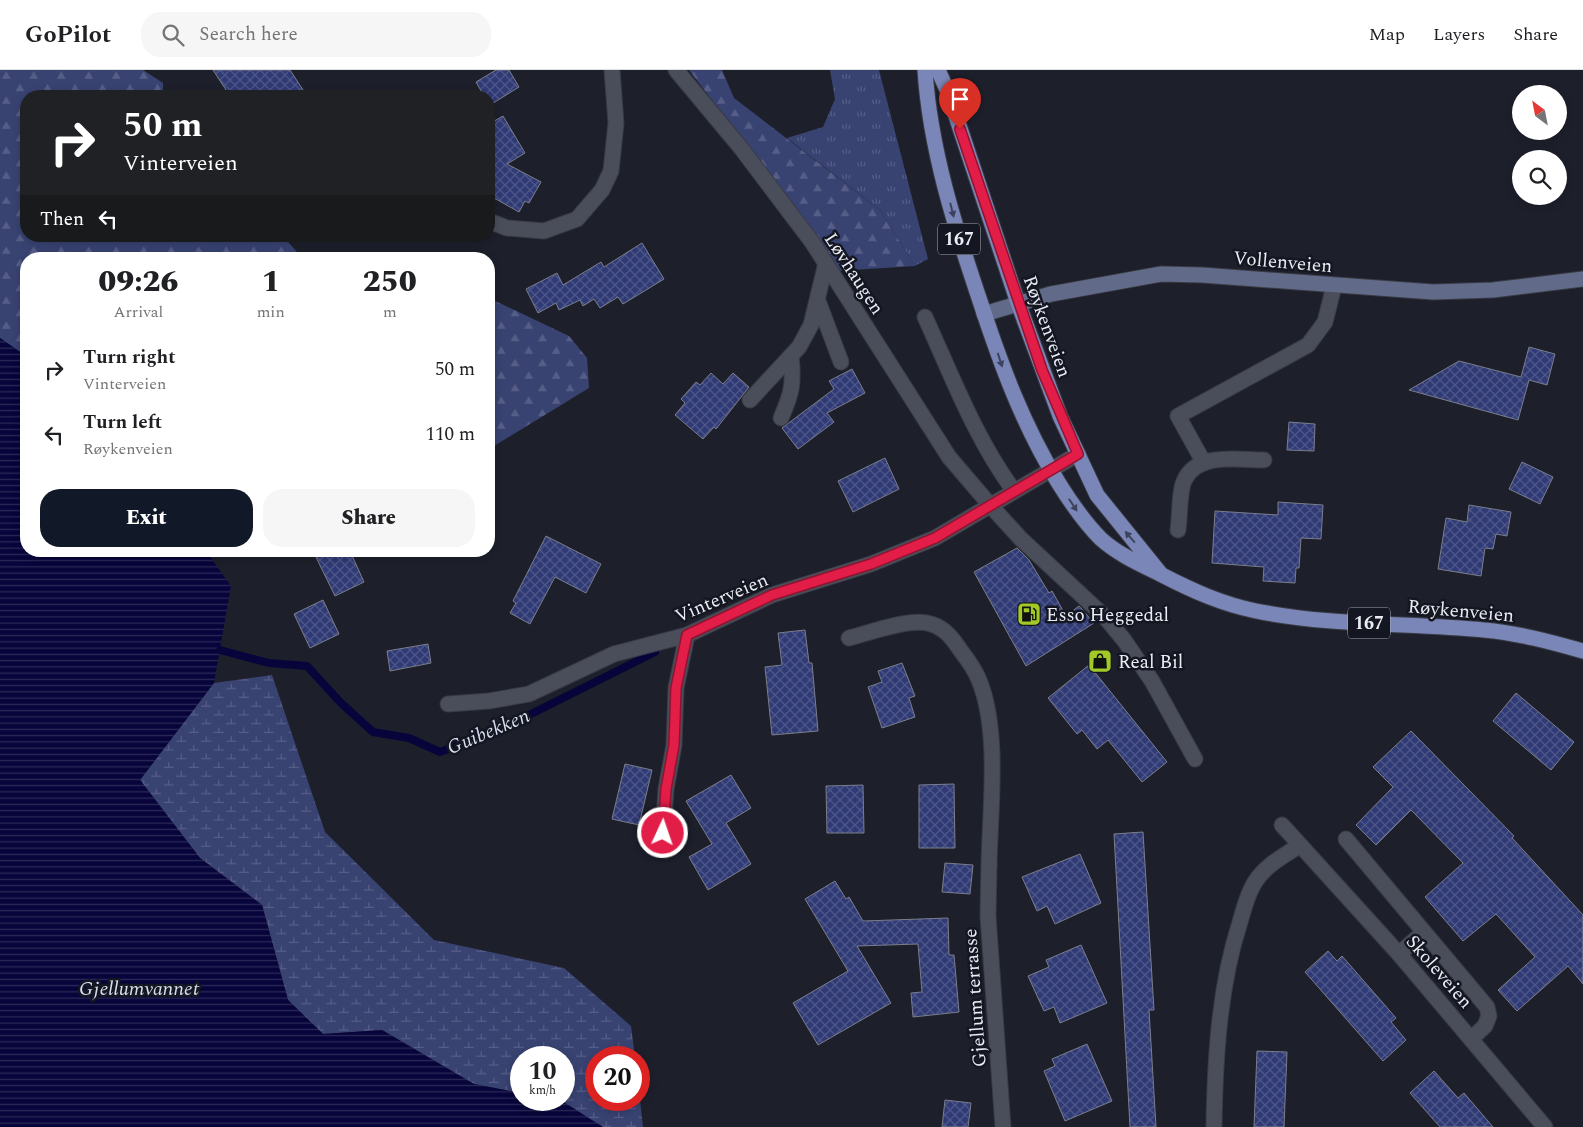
<!DOCTYPE html>
<meta charset="utf-8">
<style>
:root{--surface:#fff;--page:#f6f6f6;--text:#202124;--muted:#757577;--line:#e0e0e0;--accent:#111827}
body{margin:0;font-family:Spectral,serif;background:var(--page);color:var(--text);height:100vh;display:flex;flex-direction:column;font-size:19px;white-space:nowrap}
*{box-sizing:border-box;margin:0}
p{font-size:16px;color:var(--muted)}
.icon{flex:none;width:28px;height:28px;fill:none;stroke:currentColor;stroke-width:2;stroke-linecap:round;stroke-linejoin:round}
.map{position:relative;flex:1;overflow:hidden}
.details{position:absolute;left:20px;top:182px;width:475px;height:305px;display:flex;flex-direction:column;background:var(--surface);border-radius:20px;box-shadow:0 2px 8px #0003}
.details>*{flex:none}
.hud{position:absolute;left:20px;top:20px;width:475px;height:152px;border-radius:20px;box-shadow:0 2px 8px #0003;background:#202124;color:#fff;overflow:hidden}
.needle{width:32px;rotate:328deg}
.buttons{position:absolute;left:1512px;top:15px;display:grid;gap:10px}
.buttons a{display:grid;place-items:center;width:55px;height:55px;border-radius:50%;background:var(--surface);box-shadow:0 2px 8px #0003;font-size:25px}
.speed{position:absolute;left:510px;top:976px;display:flex;gap:10px;font-size:25px;font-weight:700;text-align:center}
.speed>*{display:grid;place-content:center;width:65px;height:65px;border-radius:50%;background:var(--surface);box-shadow:0 2px 8px #0003;line-height:1}
.speed small{font-size:12px;font-weight:400}
.speed .limit{border:8px solid #d22;background:#fff;color:#111}
.pin{position:absolute;display:grid;place-items:center;width:42px;height:42px;color:#fff;margin:-51px -21px;border-radius:50% 50% 50% 0;rotate:-45deg;box-shadow:0 0 5px #0007}
.pin .icon{rotate:45deg}
.me{position:absolute;width:55px;margin:-28px;rotate:3deg;stroke-linejoin:round;filter:drop-shadow(0 0 4px #0008)}
.turn{display:flex;align-items:center;gap:18px;height:105px;padding:0 20px;font-size:22px}
.turn .icon{width:65px;height:65px;stroke-width:2.5}
.turn b{display:block;font-size:35px;line-height:42px}
.then{display:flex;align-items:center;height:48px;padding:0 20px;background:#0003;gap:10px;font-size:19px}
.eta{display:flex;justify-content:space-evenly;align-items:center;height:85px;text-align:center}
.eta b{font-size:30px;font-weight:800;line-height:35px}
.cta{display:flex;gap:10px;margin-top:auto;padding:10px 20px}
.cta a{flex:1;height:58px;border-radius:20px;background:var(--accent);color:#fff;font-size:20px;font-weight:800;line-height:58px;text-align:center}
.cta a+a{background:var(--page);color:var(--text)}
ul{padding:0;list-style:none}
li{display:flex;align-items:center;gap:15px;height:65px;padding:0 20px}
li div{flex:1}
li b{display:block;font-size:19px}
li em{font-style:normal}
header{display:flex;align-items:center;gap:30px;box-sizing:border-box;height:70px;padding:0 25px;background:var(--surface);border-bottom:1px solid var(--line)}
header strong{font-size:24px}
nav{display:flex;gap:28px;margin-inline-start:auto;font-size:18px}
.search{width:350px;height:45px;background:var(--page);display:flex;align-items:center;gap:12px;box-sizing:border-box;padding:0 18px;border-radius:20px;color:var(--muted);font-size:19px}
.map>svg:first-child{display:block}
.grass{fill:url(#grass-tufts)}
.forest{fill:url(#forest-firs)}
.wetland{fill:url(#wetland-marsh)}
.water{fill:url(#water-rules)}
.lines{fill:none;stroke-linecap:round;stroke-linejoin:round}
.stream{stroke:#07043b;stroke-width:8}
.building{fill:url(#building-cross-hatch);stroke:#7a7e8b}
.lane-casing{stroke:#393b44;stroke-width:17}
.street-casing{stroke:#393b44;stroke-width:17}
.secondary-casing{stroke:#393b44;stroke-width:17}
.primary-casing{stroke:#393b44;stroke-width:17}
.lane{stroke:#4a4e5b;stroke-width:15}
.street{stroke:#4a4e5b;stroke-width:15}
.secondary{stroke:#626a89;stroke-width:15}
.primary{stroke:#7a86b7;stroke-width:15}
.oneway{fill:#3d435d}
.route-casing{stroke:#92132f;stroke-width:12}
.route{stroke:#e11d48;stroke-width:9}
.labels{text-anchor:middle;stroke-width:5;stroke-linejoin:round;paint-order:stroke}
.shield{fill:#141721;stroke:#aaacb5;stroke-width:1}
.shield-label{font-size:18px;font-weight:bold;fill:#eaecf4}
.street-label{font-size:19px;fill:#eaecf4;stroke:#141721}
.poi-label{font-size:19px;fill:#eaecf4;stroke:#141721;text-anchor:start}
.water-label{font-size:20px;font-style:italic;fill:#d8def0;stroke:#141721}
</style>
<header>
<strong>GoPilot</strong>
<div class="search"><svg class="icon" aria-label="search" viewBox="0 0 24 24"><circle cx="10" cy="10" r="6"/><path d="M15 15l6 6"/></svg>Search here</div>
<nav><a>Map</a><a>Layers</a><a>Share</a></nav>
</header>
<div class="map">
<svg width="1583" height="1057" viewBox="0 0 1583 1057">
<defs>
<pattern id="grass-tufts" width="24" height="20" patternUnits="userSpaceOnUse" patternTransform="scale(1.25)"><rect width="24" height="20" fill="#394372"/><path d="M3 7l-1-3M5 7V3M7 7l1-3M15 17l-1-3M17 17v-4M19 17l1-3" fill="none" stroke="#565e87"/></pattern>
<pattern id="forest-firs" width="22" height="20" patternUnits="userSpaceOnUse" patternTransform="scale(1.25)"><rect width="22" height="20" fill="#394372"/><path d="M5 1l3.5 6h-7zM16 11l3.5 6h-7z" fill="#565e87"/></pattern>
<pattern id="wetland-marsh" width="20" height="14" patternUnits="userSpaceOnUse" patternTransform="scale(1.25)"><rect width="20" height="14" fill="#394372"/><path d="M1 5h8M5 5V1M11 12h8M15 12V8" fill="none" stroke="#565e87"/></pattern>
<pattern id="water-rules" width="6" height="5" patternUnits="userSpaceOnUse" patternTransform="scale(1.25)"><rect width="6" height="5" fill="#07043b"/><path d="M0 2.5h6" fill="none" stroke="#2b2958"/></pattern>
<pattern id="building-cross-hatch" width="8" height="8" patternUnits="userSpaceOnUse" patternTransform="scale(1.25)"><rect width="8" height="8" fill="#303a75"/><path d="M0 0l8 8M0 8l8-8" fill="none" stroke="#4e5789"/></pattern>
</defs>
<rect width="100%" height="100%" fill="#1d202b"/>
<polygon class="grass" points="830,0 879,0 928,189 915,196 880,140 787,68 823,57 835,29"/>
<g class="forest">
<polygon points="0,0 143,0 163,13 163,26 26,26 26,166 283,166 303,189 26,189 26,286 0,268"/>
<polygon points="689,0 722,0 734,28 880,140 915,196 836,201 744,72"/>
<polygon points="489,228 569,266 587,288 589,318 489,379"/>
</g>
<polygon class="wetland" points="272,605 325,762 434,870 564,898 631,956 635,987 596,988 596,1030 639,1030 639,1020 643,1057 603,1057 557,1030 564,1030 564,988 521,988 521,1023 474,1014 382,960 323,964 288,930 262,835 200,788 140,710 214,613"/>
<polygon class="water" points="0,268 26,286 26,481 206,481 231,516 214,613 140,710 200,788 262,835 288,930 323,964 382,960 474,1014 521,1023 521,1030 562,1031 603,1057 0,1057"/>
<g class="lines">
<polyline class="stream" points="220,580 269,593 307,596 341,633 373,662 409,668 440,682 497,661 655,582"/>
</g>
<g class="building">
<polygon points="213,0 290,0 307,26 230,26"/>
<polygon points="496,0 509,0 519,17 490,35 489,26 484,26 476,12"/>
<polygon points="503,46 525,83 507,94 541,112 529,133 525,131 519,142 494,128 489,120 489,54"/>
<polygon points="642,173 664,209 623,234 618,227 600,238 594,229 583,236 580,230 559,240 556,233 538,243 526,219 557,203 563,215 601,192 604,197"/>
<polygon points="1529,277 1555,284 1547,315 1529,310 1518,350 1409,320 1459,291 1521,307"/>
<polygon points="852,299 865,323 827,343 834,352 798,379 782,358 834,319 829,311"/>
<polygon points="711,303 723,314 733,303 749,317 716,359 714,357 703,369 675,345 685,333 681,329 696,312 700,315"/>
<polygon points="1289,352 1315,354 1314,381 1287,380"/>
<polygon points="885,388 899,419 853,442 838,411"/>
<polygon points="1522,392 1553,407 1540,434 1509,419"/>
<polygon points="1278,432 1323,435 1321,469 1301,468 1299,498 1296,498 1295,513 1263,511 1264,497 1212,493 1215,441 1278,445"/>
<polygon points="1469,435 1511,442 1507,466 1496,464 1493,479 1485,478 1481,506 1438,499 1446,448 1467,452"/>
<polygon points="546,466 601,494 586,523 555,507 530,554 510,543 516,533 513,531"/>
<polygon points="1017,478 1029,490 1049,523 1052,521 1066,546 1079,536 1094,553 1026,596 974,502"/>
<polygon points="313,481 350,481 364,512 335,526"/>
<polygon points="323,530 339,564 310,578 294,544"/>
<polygon points="805,560 809,593 812,593 818,661 772,665 765,597 782,595 778,563"/>
<polygon points="428,574 431,593 390,601 387,581"/>
<polygon points="902,593 915,626 909,628 915,647 882,658 868,617 882,612 878,601"/>
<polygon points="1089,595 1167,692 1142,712 1108,670 1097,679 1082,660 1077,664 1048,628"/>
<polygon points="1516,623 1574,672 1551,700 1493,651"/>
<polygon points="1411,661 1514,766 1512,768 1583,845 1583,914 1568,896 1517,941 1498,920 1535,887 1496,844 1463,871 1425,827 1463,793 1411,740 1376,775 1356,755 1393,717 1373,697"/>
<polygon points="625,694 652,700 639,755 612,749"/>
<polygon points="731,705 751,738 726,753 751,794 708,820 689,787 712,774 686,731"/>
<polygon points="954,714 955,778 919,778 919,715"/>
<polygon points="863,715 864,763 827,763 826,716"/>
<polygon points="1143,762 1154,940 1149,940 1156,1057 1130,1057 1114,764"/>
<polygon points="1080,784 1101,833 1055,854 1047,836 1037,841 1022,807"/>
<polygon points="945,793 973,795 970,824 942,822"/>
<polygon points="835,811 846,829 849,827 863,851 948,848 949,885 954,885 959,942 913,947 911,923 922,922 918,874 857,876 891,933 818,975 793,933 848,901 805,829"/>
<polygon points="1081,875 1107,933 1060,953 1054,937 1044,941 1028,906 1049,897 1046,890"/>
<polygon points="1328,881 1337,891 1342,886 1396,948 1391,952 1406,970 1383,991 1305,902"/>
<polygon points="1087,974 1112,1031 1065,1051 1044,1001 1055,996 1052,989"/>
<polygon points="1257,981 1287,982 1284,1057 1254,1057"/>
<polygon points="1434,1001 1458,1028 1464,1023 1493,1057 1440,1057 1410,1023"/>
<polygon points="945,1030 971,1033 968,1057 942,1057"/>
</g>
<g class="lines">
<g class="lane-casing">
<g id="lane">
<polyline points="489,151 507,158 544,161 577,149 602,120 611,101 616,53 612,0"/>
<polyline points="818,231 841,292"/>
<path d="M 925,247 C 952,306 975,368 1014,421"/>
<polyline points="750,330 799,277 811,255 826,193"/>
<path d="M 781,348 C 792,323 794,313 791,286"/>
<polyline points="1204,393 1178,346 1308,275 1325,252 1334,216"/>
<polyline points="990,435 1021,469 1105,547 1124,570 1152,611 1195,689"/>
<path d="M 1178,460 C 1180,448 1179,419 1185,409 C 1199,382 1239,390 1264,390"/>
<path d="M 849,568 C 869,563 911,547 931,554 C 945,558 953,569 961,581 C 968,590 975,600 979,610 C 1000,661 990,740 989,795"/>
<polyline points="448,634 489,631 529,624 614,584 687,565 676,618 674,675 666,719 663,763"/>
<polyline points="1346,769 1487,937 1489,946 1485,956 1472,968"/>
<polyline points="1399,884 1424,862"/>
</g>
</g>
<g class="street-casing">
<g id="street">
<polyline points="676,0 741,78 812,172 949,387 990,435"/>
<polyline points="687,565 772,525 871,494 935,468 1078,384"/>
<polyline points="1282,755 1399,884 1545,1057"/>
<polyline points="989,795 988,846 1003,1057"/>
<path d="M 1214,1057 C 1215,989 1219,917 1240,852 C 1244,839 1247,824 1255,812 C 1265,796 1283,786 1299,776"/>
</g>
</g>
<g class="secondary-casing">
<polyline id="secondary" points="984,244 1051,224 1161,204 1202,205 1433,222 1493,220 1583,209"/>
</g>
<g class="primary-casing">
<g id="primary">
<path d="M 925,0 C 930,79 955,157 980,231 C 1001,295 1023,355 1058,412 C 1071,433 1084,452 1101,469 C 1119,485 1140,494 1162,505 C 1193,521 1222,534 1256,541 C 1331,556 1408,553 1484,560 C 1518,563 1551,572 1583,581"/>
<polyline points="938,0 948,22 1018,233 1060,346 1097,425 1160,503"/>
</g>
</g>
<use href="#lane" class="lane"/>
<use href="#street" class="street"/>
<use href="#secondary" class="secondary"/>
<use href="#primary" class="primary"/>
</g>
<defs><path id="oneway-solid" d="M-6-.8H1V-3.2L6.5 0L1 3.2V.8H-6Z" transform="scale(1.25)"/></defs>
<g class="oneway">
<use href="#oneway-solid" transform="translate(952 140) rotate(76)"/>
<use href="#oneway-solid" transform="translate(1000 290) rotate(72)"/>
<use href="#oneway-solid" transform="translate(1073 435) rotate(57)"/>
<use href="#oneway-solid" transform="translate(1130 467) rotate(-131)"/>
</g>
<g class="lines">
<g class="route-casing">
<polyline id="route" points="663,763 666,719 674,675 676,618 687,565 772,525 871,494 935,468 1078,384 1042,300 960,59"/>
</g>
<use href="#route" class="route"/>
</g>
<defs>
<g id="fuel-square" transform="scale(1.25)"><rect x="-9" y="-9" width="18" height="18" rx="4" fill="#a2c927" stroke="#141721"/><path d="M-5.5-6h7V0h2V4h1.3V-2.5L3-4.5l.8-.8L6-3V5H2.5V1h-1V6h-7ZM-4.2-4.7v3.2H.2V-4.7Z" fill="#111"/></g>
<g id="shop-square" transform="scale(1.25)"><rect x="-9" y="-9" width="18" height="18" rx="4" fill="#a2c927" stroke="#141721"/><path d="M-5-2.5h2.3a2.7 3.5 0 0 1 5.4 0H5L5.5 6h-11ZM-1.5-2.5h3a1.5 2.3 0 0 0-3 0Z" fill="#111"/></g>
</defs>
<g fill-rule="evenodd">
<use href="#fuel-square" x="1029" y="544"/>
<use href="#shop-square" x="1100" y="591"/>
</g>
<g class="labels">
<g class="shield">
<rect x="938" y="153.5" width="42" height="31" rx="4"/>
<rect x="1348" y="537.5" width="42" height="31" rx="4"/>
</g>
<g class="shield-label">
<text x="959" y="175">167</text>
<text x="1369" y="559">167</text>
</g>
<g class="street-label">
<text transform="translate(1283 191) rotate(5)" y="7">Vollenveien</text>
<text transform="translate(855 203) rotate(57)" y="7">Løvhaugen</text>
<text transform="translate(1048 256) rotate(70)" y="7">Røykenveien</text>
<text transform="translate(721 527) rotate(-23)" y="7">Vinterveien</text>
<text transform="translate(1461 540) rotate(5)" y="7">Røykenveien</text>
<text transform="translate(1440 901) rotate(49)" y="7">Skoleveien</text>
<text transform="translate(974 928) rotate(-94)" y="7">Gjellum terrasse</text>
</g>
<g class="poi-label">
<text x="1046" y="551">Esso Heggedal</text>
<text x="1118" y="598">Real Bil</text>
</g>
<g class="water-label">
<text transform="translate(488 661) rotate(-23)" y="7">Guibekken</text>
<text x="139" y="925">Gjellumvannet</text>
</g>
</g>
</svg>
<div class="buttons">
<a><svg class="needle" viewBox="-14 -14 28 28"><path d="M0-13l5 13h-10z" fill="#e53935"/><path d="M0 13l5-13h-10z" fill="#757577"/></svg></a>
<a><svg class="icon" aria-label="search" viewBox="0 0 24 24"><circle cx="10" cy="10" r="6"/><path d="M15 15l6 6"/></svg></a>
</div>
<div class="speed"><div>10<small>km/h</small></div><div class="limit">20</div></div>
<div class="pin" style="left:960px;top:59px;background:#d93025"><svg class="icon" aria-label="arrive" viewBox="0 0 24 24"><path d="M6 21V4h12l-3 4 3 4H6"/></svg></div>
<svg class="me" style="left:663px;top:763px" viewBox="-20 -20 40 40"><circle r="17" fill="#e11d48" stroke="#fff" stroke-width="3"/><path d="M0-11L8 9 0 5-8 9z" fill="#fff"/></svg>
<div class="hud">
<div class="turn"><svg class="icon" aria-label="right" viewBox="0 0 24 24"><path d="M7 20v-9h11M14 6l5 5-5 5"/></svg><div><b>50 m</b>Vinterveien</div></div>
<div class="then">Then<svg class="icon" aria-label="left" viewBox="0 0 24 24"><path d="M17 20v-9H6M10 6l-5 5 5 5"/></svg></div>
</div>
<section class="details">
<div class="eta">
<div><b>09:26</b><p>Arrival</p></div>
<div><b>1</b><p>min</p></div>
<div><b>250</b><p>m</p></div>
</div>
<ul>
<li><svg class="icon" aria-label="right" viewBox="0 0 24 24"><path d="M7 20v-9h11M14 6l5 5-5 5"/></svg><div><b>Turn right</b><p>Vinterveien</p></div><em>50 m</em></li>
<li><svg class="icon" aria-label="left" viewBox="0 0 24 24"><path d="M17 20v-9H6M10 6l-5 5 5 5"/></svg><div><b>Turn left</b><p>Røykenveien</p></div><em>110 m</em></li>
</ul>
<div class="cta"><a>Exit</a><a>Share</a></div>
</section>
</div>
